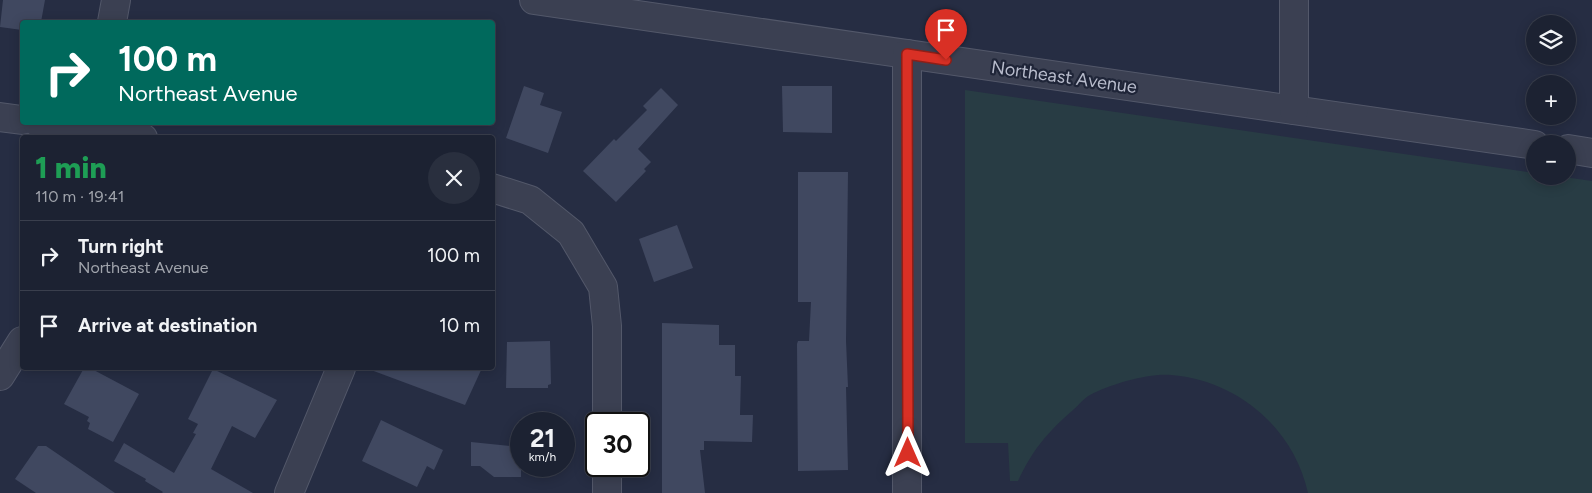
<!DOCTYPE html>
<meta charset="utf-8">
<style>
:root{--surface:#1c2232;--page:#292f3e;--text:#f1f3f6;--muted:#a0a4ac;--line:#3a3f4d}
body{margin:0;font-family:Figtree,sans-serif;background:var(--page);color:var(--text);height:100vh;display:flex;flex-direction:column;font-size:19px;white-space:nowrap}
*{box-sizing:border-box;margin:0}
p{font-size:16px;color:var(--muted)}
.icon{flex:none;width:28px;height:28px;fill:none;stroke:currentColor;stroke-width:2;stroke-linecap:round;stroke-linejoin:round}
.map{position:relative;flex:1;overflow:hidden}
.details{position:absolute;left:20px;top:135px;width:475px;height:235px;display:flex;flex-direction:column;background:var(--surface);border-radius:5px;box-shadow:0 2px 12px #0003,0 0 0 1px var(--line)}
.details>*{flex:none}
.hud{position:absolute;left:20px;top:20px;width:475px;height:105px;border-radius:5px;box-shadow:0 2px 12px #0003,0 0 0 1px var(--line);background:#00695c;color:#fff;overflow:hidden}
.controls{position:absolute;left:1526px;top:15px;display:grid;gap:10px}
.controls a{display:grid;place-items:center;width:50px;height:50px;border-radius:50%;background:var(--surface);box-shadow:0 2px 12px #0003,0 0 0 1px var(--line);font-size:25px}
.speed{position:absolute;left:510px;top:412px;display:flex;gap:10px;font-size:25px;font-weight:700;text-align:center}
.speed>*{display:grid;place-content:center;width:65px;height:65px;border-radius:50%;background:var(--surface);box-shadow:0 2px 12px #0003,0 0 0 1px var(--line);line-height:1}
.speed small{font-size:12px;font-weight:400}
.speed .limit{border:2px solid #111;border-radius:8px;background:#fff;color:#111}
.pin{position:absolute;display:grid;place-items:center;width:42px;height:42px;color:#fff;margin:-51px -21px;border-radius:50% 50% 50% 0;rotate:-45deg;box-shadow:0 0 5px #0007}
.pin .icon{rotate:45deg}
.me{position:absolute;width:55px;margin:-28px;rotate:0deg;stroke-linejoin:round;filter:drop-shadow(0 0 4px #0008)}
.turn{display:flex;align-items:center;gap:18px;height:105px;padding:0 15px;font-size:22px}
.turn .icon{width:65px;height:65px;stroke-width:2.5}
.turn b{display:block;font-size:35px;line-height:42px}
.round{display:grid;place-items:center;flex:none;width:52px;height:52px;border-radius:26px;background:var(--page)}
.head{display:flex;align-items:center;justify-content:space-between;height:85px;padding:0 15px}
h1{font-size:30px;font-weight:800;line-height:38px;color:#1e9e55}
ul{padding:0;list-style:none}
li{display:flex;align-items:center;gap:15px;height:70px;padding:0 15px;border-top:1px solid var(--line)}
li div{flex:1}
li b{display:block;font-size:19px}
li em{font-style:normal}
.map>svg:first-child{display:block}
.green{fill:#283c44}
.building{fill:#404860}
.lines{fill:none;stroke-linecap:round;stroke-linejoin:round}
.minor-casing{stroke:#53586a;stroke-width:30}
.minor{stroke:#3b4052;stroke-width:28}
.route-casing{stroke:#8d1f18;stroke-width:12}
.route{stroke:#d93025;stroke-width:9}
.labels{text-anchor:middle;stroke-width:4.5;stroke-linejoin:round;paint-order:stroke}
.street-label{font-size:18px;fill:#b8bccc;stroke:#1f2538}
</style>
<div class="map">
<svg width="1592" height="493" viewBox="0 0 1592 493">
<rect width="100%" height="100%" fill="#262d43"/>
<path class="green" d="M 965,90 L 1535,173 L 1535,176 L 1557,176 L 1592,181 L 1592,493 L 1308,493 C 1294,428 1237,380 1171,375 C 1148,373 1111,384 1090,395 C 1084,398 1079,405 1073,410 C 1047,433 1033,449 1018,481 L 1010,481 L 1008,443 L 965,443 Z"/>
<g class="building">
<polygon points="3,0 45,0 41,22 22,22 22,30 0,27"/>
<polygon points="524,86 544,93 540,105 562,112 548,153 506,138"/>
<polygon points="782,86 832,86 832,133 783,132"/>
<polygon points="661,88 678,105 638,149 651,162 644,169 646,171 616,202 583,171 614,139 616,141 647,110 643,106"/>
<polygon points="798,172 848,172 846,341 848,387 846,387 848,470 798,471 797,344 798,341 809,341 811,302 798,302"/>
<polygon points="677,225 693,268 654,282 639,239"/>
<polygon points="662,323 719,325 719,345 735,345 735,376 741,376 740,415 753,415 752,442 704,441 704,450 700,450 705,493 662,493"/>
<polygon points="550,341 551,384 548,385 548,388 506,388 507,342"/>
<polygon points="84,368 90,368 139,394 113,442 88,429 90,423 87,421 89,417 64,404"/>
<polygon points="371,368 482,368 465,405 371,370"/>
<polygon points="213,369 277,400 255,438 232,426 211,469 253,493 162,493 163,492 145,481 146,479 114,461 124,443 174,473 196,434 193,433 198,424 188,419"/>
<polygon points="381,420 443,450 434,470 427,466 417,487 362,461"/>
<polygon points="471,442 521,447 521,477 494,477 480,466 471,466"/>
<polygon points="38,446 46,446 115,493 36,493 15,479"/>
</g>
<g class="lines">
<g class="minor-casing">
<g id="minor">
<polyline points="534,0 1535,145"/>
<polyline points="112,22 116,0"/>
<polyline points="907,54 907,493"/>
<polyline points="1294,110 1294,0"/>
<polyline points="0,117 22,120"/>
<polyline points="37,122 143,138"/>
<polyline points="1568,149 1592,153"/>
<polyline points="492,188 530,200 571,233 603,287 607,326 607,424"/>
<polyline points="0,376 22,341"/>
<polyline points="607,466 607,493"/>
<polyline points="289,493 341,368"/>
</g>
</g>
<use href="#minor" class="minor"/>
</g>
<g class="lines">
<g class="route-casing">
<polyline id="route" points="908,453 907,54 946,60"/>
</g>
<use href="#route" class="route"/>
</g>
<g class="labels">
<g class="street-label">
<text transform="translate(1064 77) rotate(8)" y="6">Northeast Avenue</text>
</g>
</g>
</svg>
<div class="controls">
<a><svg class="icon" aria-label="layers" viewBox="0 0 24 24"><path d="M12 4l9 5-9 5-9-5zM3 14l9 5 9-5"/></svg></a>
<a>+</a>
<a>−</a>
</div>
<div class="speed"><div>21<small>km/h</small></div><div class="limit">30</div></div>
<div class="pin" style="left:946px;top:60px;background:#d93025"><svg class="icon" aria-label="arrive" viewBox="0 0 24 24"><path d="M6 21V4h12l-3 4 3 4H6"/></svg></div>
<svg class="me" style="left:908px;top:453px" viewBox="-20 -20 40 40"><path d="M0-17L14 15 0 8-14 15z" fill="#d93025" stroke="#fff" stroke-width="4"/></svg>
<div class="hud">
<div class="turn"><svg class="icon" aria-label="right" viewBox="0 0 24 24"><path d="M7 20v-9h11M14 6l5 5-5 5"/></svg><div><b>100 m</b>Northeast Avenue</div></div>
</div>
<section class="details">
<div class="head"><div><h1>1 min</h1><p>110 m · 19:41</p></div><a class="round"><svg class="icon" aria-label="close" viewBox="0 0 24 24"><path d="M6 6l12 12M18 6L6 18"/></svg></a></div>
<ul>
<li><svg class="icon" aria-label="right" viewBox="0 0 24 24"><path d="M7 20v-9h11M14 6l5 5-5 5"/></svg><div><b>Turn right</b><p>Northeast Avenue</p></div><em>100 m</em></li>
<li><svg class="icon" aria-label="arrive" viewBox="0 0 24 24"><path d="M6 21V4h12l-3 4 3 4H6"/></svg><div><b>Arrive at destination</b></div><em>10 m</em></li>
</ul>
</section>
</div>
